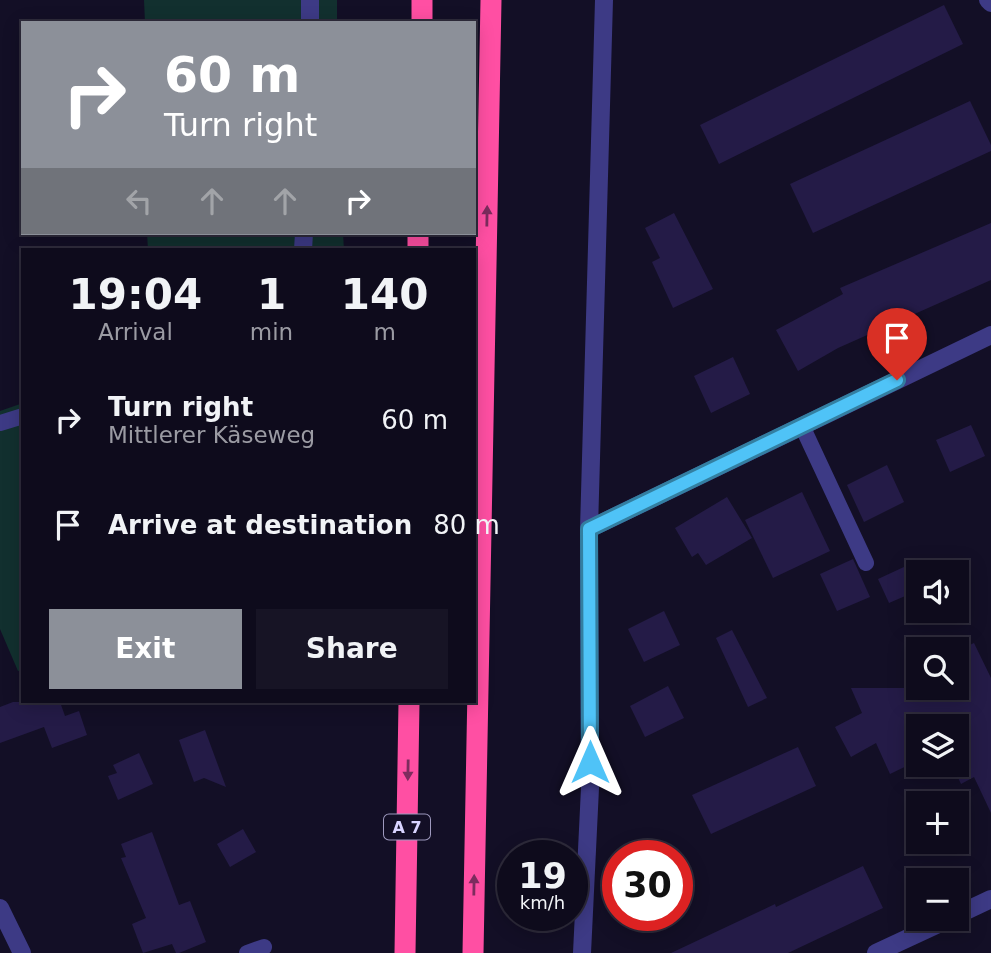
<!DOCTYPE html>
<meta charset="utf-8">
<style>
:root{--surface:#0e0b1c;--page:#171425;--text:#f1f3f6;--muted:#9b9ba3;--line:#2e2b3b;--accent:#8c9099}
body{margin:0;font-family:"DejaVu Sans",sans-serif;background:var(--page);color:var(--text);height:100vh;display:flex;flex-direction:column;font-size:26px;white-space:nowrap}
*{box-sizing:border-box;margin:0}
p{font-size:23px;color:var(--muted)}
.icon{flex:none;width:38px;height:38px;fill:none;stroke:currentColor;stroke-width:2;stroke-linecap:round;stroke-linejoin:round}
.map{position:relative;flex:1;overflow:hidden}
.details{position:absolute;left:21px;top:248px;width:455px;height:455px;display:flex;flex-direction:column;background:var(--surface);border-radius:0px;box-shadow:0 4px 18px #0003,0 0 0 2px var(--line)}
.details>*{flex:none}
.hud{position:absolute;left:21px;top:21px;width:455px;height:214px;border-radius:0px;box-shadow:0 4px 18px #0003,0 0 0 2px var(--line);background:#8c9099;color:#fff;overflow:hidden}
.buttons{position:absolute;left:906px;top:560px;display:grid;gap:14px}
.buttons a{display:grid;place-items:center;width:63px;height:63px;border-radius:0px;background:var(--surface);box-shadow:0 4px 18px #0003,0 0 0 2px var(--line);font-size:35px}
.speed{position:absolute;left:497px;top:840px;display:flex;gap:14px;font-size:35px;font-weight:700;text-align:center}
.speed>*{display:grid;place-content:center;width:91px;height:91px;border-radius:50%;background:var(--surface);box-shadow:0 4px 18px #0003,0 0 0 2px var(--line);line-height:1}
.speed small{font-size:18px;font-weight:400}
.speed .limit{border:10px solid #d22;background:#fff;color:#111}
.pin{position:absolute;display:grid;place-items:center;width:60px;height:60px;color:#fff;margin:-72px -30px;border-radius:50% 50% 50% 0;rotate:-45deg;box-shadow:0 0 7px #0007}
.pin .icon{rotate:45deg}
.me{position:absolute;width:77px;margin:-38px;rotate:0deg;stroke-linejoin:round;filter:drop-shadow(0 0 5px #0008)}
.turn{display:flex;align-items:center;gap:24px;height:147px;padding:0 28px;font-size:32px}
.turn .icon{width:91px;height:91px;stroke-width:2.5}
.turn b{display:block;font-size:49px;line-height:60px}
.lanes{display:flex;align-items:center;height:66px;padding:0 28px;background:#0003;justify-content:center;gap:35px;direction:ltr}
.lanes .off{opacity:.35}
.eta{display:flex;justify-content:space-evenly;align-items:center;height:119px;text-align:center}
.eta b{font-size:42px;font-weight:600;line-height:49px}
.primary-button{display:flex;gap:14px;margin-top:auto;padding:14px 28px}
.primary-button a{flex:1;height:80px;border-radius:0px;background:var(--accent);color:#fff;font-size:28px;font-weight:600;line-height:80px;text-align:center}
.primary-button a+a{background:var(--page);color:var(--text)}
ul{padding:0;list-style:none}
li{display:flex;align-items:center;gap:21px;height:105px;padding:0 28px}
li div{flex:1}
li b{display:block;font-size:26px}
li em{font-style:normal}
.map>svg:first-child{display:block}
.green{fill:#12302f}
.building{fill:#241b47}
.lines{fill:none;stroke-linecap:round;stroke-linejoin:round}
.service{stroke:#3d3a85;stroke-width:16}
.minor{stroke:#3d3a85;stroke-width:18}
.motorway{stroke:#ff4fa3;stroke-width:21}
.oneway{fill:#7d2c5e}
.route-casing{stroke:#337fa1;stroke-width:18}
.route{stroke:#4fc3f7;stroke-width:12}
.labels{text-anchor:middle;stroke-width:7;stroke-linejoin:round;paint-order:stroke}
.shield{fill:#130f26;stroke:#9e99be;stroke-width:2}
.shield-label{font-size:16px;font-weight:bold;fill:#d9d4ff}
</style>
<div class="map">
<svg width="991" height="953" viewBox="0 0 991 953">
<rect width="100%" height="100%" fill="#130f26"/>
<g class="green">
<polygon points="144,0 337,0 337,23 145,23"/>
<polygon points="147,233 343,233 344,250 148,250"/>
<polygon points="23,403 23,670 18,671 0,629 0,411"/>
</g>
<g class="building">
<polygon points="944,5 963,44 719,164 700,125"/>
<polygon points="970,101 991,145 991,151 813,233 790,184"/>
<polygon points="674,213 713,289 673,308 652,262 660,258 645,228"/>
<polygon points="991,223 991,280 838,348 798,371 776,330 843,294 840,288"/>
<polygon points="733,357 750,394 711,413 694,376"/>
<polygon points="971,425 985,456 950,472 936,440"/>
<polygon points="887,465 904,502 864,522 847,485"/>
<polygon points="802,492 830,551 773,578 745,520"/>
<polygon points="727,497 752,538 706,565 698,553 692,557 675,528"/>
<polygon points="853,559 870,597 837,611 820,574"/>
<polygon points="919,560 919,590 889,603 878,579"/>
<polygon points="664,611 680,645 644,662 628,629"/>
<polygon points="732,630 767,698 748,707 716,638"/>
<polygon points="974,643 991,678 991,813 974,777 961,784 952,765 957,765 957,726 919,726 919,760 890,774 876,743 851,757 835,727 862,713 851,688 957,688 957,651"/>
<polygon points="668,686 684,718 645,737 630,706"/>
<polygon points="13,702 60,702 65,716 79,711 87,735 52,748 44,727 0,743 0,707"/>
<polygon points="205,730 226,787 204,778 194,782 190,771 179,740"/>
<polygon points="798,747 816,786 711,834 692,795"/>
<polygon points="139,753 153,784 118,800 108,776 117,773 113,765"/>
<polygon points="243,829 256,852 230,867 217,844"/>
<polygon points="152,832 179,905 190,901 206,942 179,953 176,953 172,944 143,953 132,924 146,918 121,858 126,857 121,844"/>
<polygon points="863,866 883,908 788,953 671,953 775,904 776,907"/>
</g>
<g class="lines">
<g class="service">
<polyline points="0,423 23,416"/>
<polyline points="802,426 866,563"/>
<polyline points="247,953 264,947"/>
</g>
<g class="minor">
<polyline points="988,0 991,3"/>
<polyline points="310,23 310,0"/>
<polyline points="303,250 304,233"/>
<polyline points="589,529 991,335"/>
<polyline points="0,908 22,953"/>
<polyline points="957,915 991,899"/>
<polyline points="582,953 590,788 589,529 604,0"/>
<polyline points="876,953 949,919"/>
</g>
<g class="motorway">
<polyline points="422,23 422,0"/>
<polyline points="418,250 418,233"/>
<polyline points="405,953 409,702"/>
<polyline points="473,953 491,0"/>
</g>
</g>
<defs><path id="oneway-solid" d="M-6-.8H1V-3.2L6.5 0L1 3.2V.8H-6Z" transform="scale(1.75)"/></defs>
<g class="oneway">
<use href="#oneway-solid" transform="translate(487 216) rotate(-89)"/>
<use href="#oneway-solid" transform="translate(408 770) rotate(91)"/>
<use href="#oneway-solid" transform="translate(474 885) rotate(-89)"/>
</g>
<g class="lines">
<g class="route-casing">
<polyline id="route" points="590,762 589,529 897,380"/>
</g>
<use href="#route" class="route"/>
</g>
<g class="labels">
<rect class="shield" x="384" y="814.5" width="46" height="25" rx="5"/>
<g class="shield-label">
<text x="407" y="833">A 7</text>
</g>
</g>
</svg>
<div class="buttons">
<a><svg class="icon" aria-label="sound" viewBox="0 0 24 24"><path d="M4 9h4l5-4v14l-5-4H4zM17 9q2 3 0 6"/></svg></a>
<a><svg class="icon" aria-label="search" viewBox="0 0 24 24"><circle cx="10" cy="10" r="6"/><path d="M15 15l6 6"/></svg></a>
<a><svg class="icon" aria-label="layers" viewBox="0 0 24 24"><path d="M12 4l9 5-9 5-9-5zM3 14l9 5 9-5"/></svg></a>
<a>+</a>
<a>−</a>
</div>
<div class="speed"><div>19<small>km/h</small></div><div class="limit">30</div></div>
<div class="pin" style="left:897px;top:380px;background:#d93025"><svg class="icon" aria-label="arrive" viewBox="0 0 24 24"><path d="M6 21V4h12l-3 4 3 4H6"/></svg></div>
<svg class="me" style="left:590px;top:762px" viewBox="-20 -20 40 40"><path d="M0-17L14 15 0 8-14 15z" fill="#4fc3f7" stroke="#fff" stroke-width="4"/></svg>
<div class="hud">
<div class="turn"><svg class="icon" aria-label="right" viewBox="0 0 24 24"><path d="M7 20v-9h11M14 6l5 5-5 5"/></svg><div><b>60 m</b>Turn right</div></div>
<div class="lanes"><svg class="icon off" aria-label="left" viewBox="0 0 24 24"><path d="M17 20v-9H6M10 6l-5 5 5 5"/></svg><svg class="icon off" aria-label="ahead" viewBox="0 0 24 24"><path d="M12 20V5M6 11l6-6 6 6"/></svg><svg class="icon off" aria-label="ahead" viewBox="0 0 24 24"><path d="M12 20V5M6 11l6-6 6 6"/></svg><svg class="icon" aria-label="right" viewBox="0 0 24 24"><path d="M7 20v-9h11M14 6l5 5-5 5"/></svg></div>
</div>
<section class="details">
<div class="eta">
<div><b>19:04</b><p>Arrival</p></div>
<div><b>1</b><p>min</p></div>
<div><b>140</b><p>m</p></div>
</div>
<ul>
<li><svg class="icon" aria-label="right" viewBox="0 0 24 24"><path d="M7 20v-9h11M14 6l5 5-5 5"/></svg><div><b>Turn right</b><p>Mittlerer Käseweg</p></div><em>60 m</em></li>
<li><svg class="icon" aria-label="arrive" viewBox="0 0 24 24"><path d="M6 21V4h12l-3 4 3 4H6"/></svg><div><b>Arrive at destination</b></div><em>80 m</em></li>
</ul>
<div class="primary-button"><a>Exit</a><a>Share</a></div>
</section>
</div>
